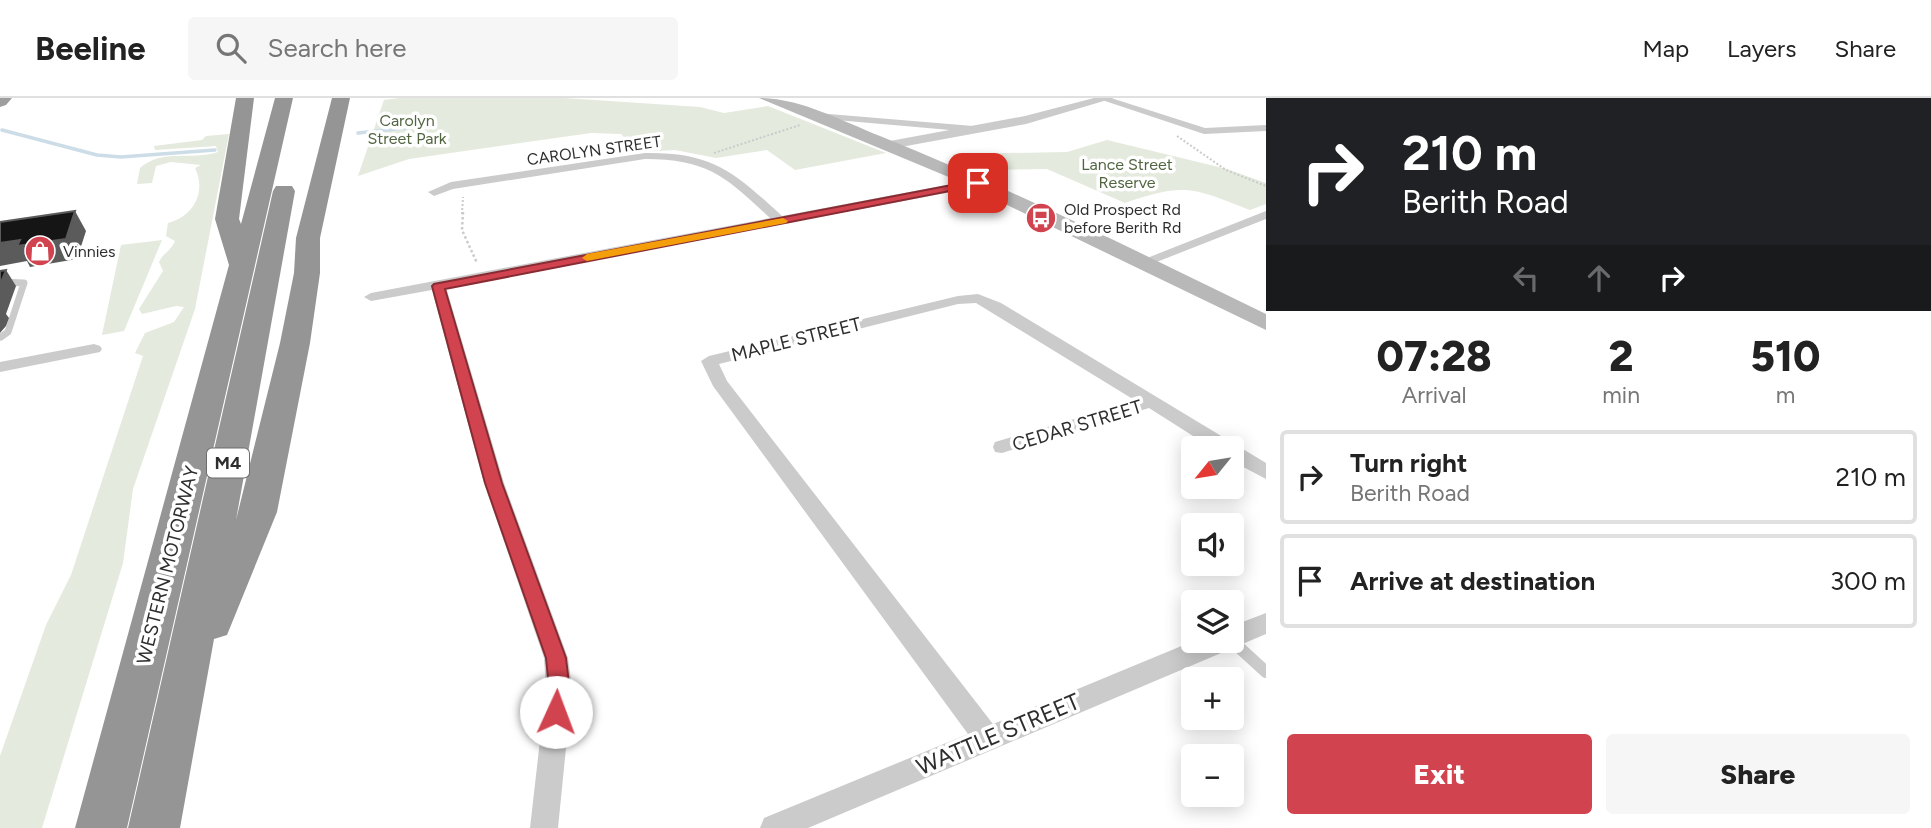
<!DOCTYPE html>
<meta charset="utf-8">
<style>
:root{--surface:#fff;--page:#f6f6f6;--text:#222;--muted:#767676;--line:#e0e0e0;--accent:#d1444f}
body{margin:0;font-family:Figtree,sans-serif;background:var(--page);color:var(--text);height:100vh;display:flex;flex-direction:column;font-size:26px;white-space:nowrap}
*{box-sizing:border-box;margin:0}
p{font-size:23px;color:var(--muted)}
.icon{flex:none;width:38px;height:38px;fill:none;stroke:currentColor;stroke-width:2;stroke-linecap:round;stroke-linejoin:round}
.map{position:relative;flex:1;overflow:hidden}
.drawer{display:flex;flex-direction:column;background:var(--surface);width:665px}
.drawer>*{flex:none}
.guide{background:#202124;color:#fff;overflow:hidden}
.needle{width:46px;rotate:240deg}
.fabs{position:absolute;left:1181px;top:338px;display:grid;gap:14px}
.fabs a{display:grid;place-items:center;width:63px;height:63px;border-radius:7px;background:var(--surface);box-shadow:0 4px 18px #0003;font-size:35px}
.pin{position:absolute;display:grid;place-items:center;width:60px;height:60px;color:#fff;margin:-30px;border-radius:14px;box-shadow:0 4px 10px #0006}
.me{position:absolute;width:77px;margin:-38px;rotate:2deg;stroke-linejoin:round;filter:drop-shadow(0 0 5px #0008)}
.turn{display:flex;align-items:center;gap:24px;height:147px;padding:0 21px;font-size:32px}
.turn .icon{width:91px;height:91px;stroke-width:2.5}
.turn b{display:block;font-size:49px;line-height:60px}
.lanes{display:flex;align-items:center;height:66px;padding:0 21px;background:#0003;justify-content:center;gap:35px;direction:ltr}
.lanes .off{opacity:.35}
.eta{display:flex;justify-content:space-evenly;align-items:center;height:119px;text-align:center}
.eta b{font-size:42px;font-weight:800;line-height:49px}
.primary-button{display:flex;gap:14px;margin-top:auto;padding:14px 21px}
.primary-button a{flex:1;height:80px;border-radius:7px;background:var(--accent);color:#fff;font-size:28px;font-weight:800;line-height:80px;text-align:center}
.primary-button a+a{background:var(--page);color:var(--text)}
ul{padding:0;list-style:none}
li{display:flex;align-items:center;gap:21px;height:94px;margin:0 14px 10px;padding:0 7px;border:4px solid var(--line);border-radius:7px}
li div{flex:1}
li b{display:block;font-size:26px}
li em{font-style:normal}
header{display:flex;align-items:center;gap:42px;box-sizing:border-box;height:98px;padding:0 35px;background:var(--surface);border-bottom:2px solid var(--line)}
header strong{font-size:33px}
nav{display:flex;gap:38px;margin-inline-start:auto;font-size:24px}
.search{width:490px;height:63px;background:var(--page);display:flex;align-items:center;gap:18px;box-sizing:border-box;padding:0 24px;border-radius:7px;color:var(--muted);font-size:26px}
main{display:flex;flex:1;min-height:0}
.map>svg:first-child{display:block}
.green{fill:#e4eadd}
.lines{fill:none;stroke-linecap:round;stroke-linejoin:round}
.stream{stroke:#ccdde7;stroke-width:3.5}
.path-far1{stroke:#cbcbcb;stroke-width:2;stroke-dasharray:2 2;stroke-linecap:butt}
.path{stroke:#cbcbcb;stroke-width:2.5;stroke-dasharray:2.5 2.5;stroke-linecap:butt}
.service-far1{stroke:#cbcbcb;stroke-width:7}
.service{stroke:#cbcbcb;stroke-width:12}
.minor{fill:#cbcbcb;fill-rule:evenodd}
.tertiary{fill:#cbcbcb;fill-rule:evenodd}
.secondary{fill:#b8b8b8;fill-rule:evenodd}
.trunk{fill:#9e9e9e;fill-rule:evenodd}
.motorway{fill:#959595;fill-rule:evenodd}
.shaded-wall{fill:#5b5b5b}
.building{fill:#151515;stroke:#5b5b5b;stroke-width:2}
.route{fill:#d1444f;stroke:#882c33;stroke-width:2}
.slow{fill:#f59e0b}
.labels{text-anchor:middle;stroke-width:7;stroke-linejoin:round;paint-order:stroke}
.far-park-label{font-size:16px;fill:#526541;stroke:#fff}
.far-street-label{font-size:16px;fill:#2e2e2e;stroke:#fff}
.far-poi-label{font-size:16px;fill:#2e2e2e;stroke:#fff;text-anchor:start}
.shield{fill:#fff;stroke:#6d6d6d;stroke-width:2}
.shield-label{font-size:18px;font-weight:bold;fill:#2e2e2e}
.street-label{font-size:19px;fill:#2e2e2e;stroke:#fff}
.near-street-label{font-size:23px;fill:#2e2e2e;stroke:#fff}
</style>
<header>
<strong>Beeline</strong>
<div class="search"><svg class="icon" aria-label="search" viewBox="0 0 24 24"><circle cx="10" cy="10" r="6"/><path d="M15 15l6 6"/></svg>Search here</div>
<nav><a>Map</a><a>Layers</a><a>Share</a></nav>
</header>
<main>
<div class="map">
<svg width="1266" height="730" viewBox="0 0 1266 730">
<rect width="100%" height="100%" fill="#fff"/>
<g class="green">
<polygon points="399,0 564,0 700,9 724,15 768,8 886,55 795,72 767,52 716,60 675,52 638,54 621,36 591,35 409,61 358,78 384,2"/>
<path d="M 229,36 L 195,211 L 133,391 L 123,465 L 42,730 L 0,730 L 0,658 L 46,527 L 71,477 L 143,258 L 135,255 L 145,235 L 174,224 L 184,209 L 176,208 L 142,216 L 139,211 L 163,173 L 159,164 C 163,155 171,153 175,143 L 166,138 L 168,125 C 193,119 207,94 195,70 L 201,67 L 171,64 L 156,68 L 152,85 L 137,86 L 140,70 C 163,50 191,63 218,54 L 216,48 L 155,52 L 154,48 L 202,42 L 206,38 Z"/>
<path d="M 1107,42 L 1227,71 L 1266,85 L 1266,106 L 1250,112 C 1193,90 1185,84 1125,105 L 1047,71 L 985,72 L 953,56 L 1067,54 Z"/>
<polygon points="162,142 124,233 102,237 121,147"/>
</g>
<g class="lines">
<g class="stream">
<polyline points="2,32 97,57 121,59 215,52"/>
<polyline points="358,35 424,28"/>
</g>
<g class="path-far1">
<polyline points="1177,38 1226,72 1266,88"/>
<polyline points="714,55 800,27"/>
<polyline points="462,116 463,99"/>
</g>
<polyline class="path" points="463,114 462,132 477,165"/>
<polyline class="service-far1" points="0,184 24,185 8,234 1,239"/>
<polyline class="service" points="1231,542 1266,574"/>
<g class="minor">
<polygon points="1111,0 1205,30 1266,27 1266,33 1204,36 1099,1"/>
<polygon points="817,15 973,28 978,31 973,34 813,20 813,16"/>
<path d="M 645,55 C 713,54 734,74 782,118 L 978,81 L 984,85 L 978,89 L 446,189 L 504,385 L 568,560 L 572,590 L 558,730 L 530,730 L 546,590 L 544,560 L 484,385 L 432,192 L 371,203 L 364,199 L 371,195 L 770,120 C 726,79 708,61 645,61 L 453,91 L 434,98 L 428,94 L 451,84 Z"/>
<polygon points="1266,113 1266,121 1149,167 1139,167 1137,164"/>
<polygon points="978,196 1001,205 1266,365 1266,381 1232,363 1232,350 1212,350 1149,310 1002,355 995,354 993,349 995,344 1136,303 976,205 958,206 719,266 727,283 993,626 1196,542 1232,542 1232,528 1266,515 1266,536 808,730 760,730 764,720 968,636 713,288 701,263 709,258 958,198"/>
<polygon points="94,246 100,248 102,251 100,254 0,274 0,264"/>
</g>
<polygon class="tertiary" points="1094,0 1114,0 1026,26 890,51 883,47 890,43 1025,18"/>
<path class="secondary" d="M 759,0 C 800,0 842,23 880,38 C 1011,91 1139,154 1266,216 L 1266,232 L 951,80 Z"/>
<polygon class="trunk" points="0,0 12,0 6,7 0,9"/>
<g class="motorway">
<polygon points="236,0 254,0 239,121 241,126 275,0 293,0 127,730 75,730 229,167 215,121"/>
<polygon points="332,0 350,0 320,140 320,175 310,245 277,414 227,537 214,541 180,730 128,730 273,93 276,88 292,88 295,93 236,422 280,245 294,175 296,140"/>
</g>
</g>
<g class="shaded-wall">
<polygon points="75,113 86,133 77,161 30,169 27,163 0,168 0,145"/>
<polygon points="6,172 16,188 6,216 9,220 6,228 0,235 0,187"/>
</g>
<g class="building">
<polygon points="75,113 66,141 17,148 20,142 0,145 0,124"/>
<polygon points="6,172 0,187 0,173"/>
</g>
<path class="route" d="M 978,82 L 981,82 L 981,87 L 445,191 L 502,385 L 566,560 C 568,580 573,602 564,621 L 556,624 L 549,621 L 546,614 L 549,590 L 546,560 L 485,385 L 432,188 L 434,186 Z"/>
<polygon class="slow" points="783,120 788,123 786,125 587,163 582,160 587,156"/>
<defs>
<g id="bus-disc" transform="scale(1.575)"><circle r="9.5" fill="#d1444f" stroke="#fff"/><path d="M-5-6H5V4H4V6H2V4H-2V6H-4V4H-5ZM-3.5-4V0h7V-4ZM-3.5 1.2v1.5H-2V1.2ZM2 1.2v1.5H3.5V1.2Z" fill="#fff"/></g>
<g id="shop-disc" transform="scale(1.575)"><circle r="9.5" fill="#d1444f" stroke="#fff"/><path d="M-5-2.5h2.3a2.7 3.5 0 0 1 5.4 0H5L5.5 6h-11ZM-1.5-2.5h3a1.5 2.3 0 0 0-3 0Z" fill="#fff"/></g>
</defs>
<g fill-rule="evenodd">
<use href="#bus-disc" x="1041" y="120"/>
<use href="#shop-disc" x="40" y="153"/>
</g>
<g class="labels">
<g class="far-park-label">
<text x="407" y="28">Carolyn<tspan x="407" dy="18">Street Park</tspan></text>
<text x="1127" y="72">Lance Street<tspan x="1127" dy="18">Reserve</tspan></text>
</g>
<g class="far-street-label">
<text transform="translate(594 52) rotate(-8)" y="6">CAROLYN STREET</text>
</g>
<g class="far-poi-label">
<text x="1064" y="117">Old Prospect Rd<tspan x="1064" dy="18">before Berith Rd</tspan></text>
<text x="63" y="159">Vinnies</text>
</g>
<rect class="shield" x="207" y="350.5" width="42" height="29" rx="5"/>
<g class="shield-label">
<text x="228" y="371">M4</text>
</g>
<g class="street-label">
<text transform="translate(796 241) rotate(-14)" y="7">MAPLE STREET</text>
<text transform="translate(1077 327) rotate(-17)" y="7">CEDAR STREET</text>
<text transform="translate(167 467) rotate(-76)" y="7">WESTERN MOTORWAY</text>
</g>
<g class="near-street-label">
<text transform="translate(998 636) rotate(-23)" y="8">WATTLE STREET</text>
</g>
</g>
</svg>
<div class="fabs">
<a><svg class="needle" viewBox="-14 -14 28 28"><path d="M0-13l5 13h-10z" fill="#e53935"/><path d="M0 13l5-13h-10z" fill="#767676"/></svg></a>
<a><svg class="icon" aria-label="sound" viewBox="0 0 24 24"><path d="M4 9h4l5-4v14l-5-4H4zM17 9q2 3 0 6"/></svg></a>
<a><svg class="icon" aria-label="layers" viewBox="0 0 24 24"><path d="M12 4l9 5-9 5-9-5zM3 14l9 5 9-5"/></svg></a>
<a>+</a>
<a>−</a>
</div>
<div class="pin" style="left:978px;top:85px;background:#d93025"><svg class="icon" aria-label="arrive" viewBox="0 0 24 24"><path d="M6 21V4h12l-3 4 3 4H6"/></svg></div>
<svg class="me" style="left:556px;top:614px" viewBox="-20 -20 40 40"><circle r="19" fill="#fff"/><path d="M0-13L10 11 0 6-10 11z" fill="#d1444f"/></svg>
</div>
<section class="drawer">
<div class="guide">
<div class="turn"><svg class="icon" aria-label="right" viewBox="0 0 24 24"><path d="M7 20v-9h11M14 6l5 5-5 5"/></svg><div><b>210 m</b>Berith Road</div></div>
<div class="lanes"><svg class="icon off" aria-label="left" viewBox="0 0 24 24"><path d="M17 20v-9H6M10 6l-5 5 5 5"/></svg><svg class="icon off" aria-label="ahead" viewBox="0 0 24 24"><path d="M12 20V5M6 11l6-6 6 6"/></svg><svg class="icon" aria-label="right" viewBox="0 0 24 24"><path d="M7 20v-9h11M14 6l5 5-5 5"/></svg></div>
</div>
<div class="eta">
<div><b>07:28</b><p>Arrival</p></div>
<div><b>2</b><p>min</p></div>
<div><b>510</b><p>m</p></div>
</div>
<ul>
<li><svg class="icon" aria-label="right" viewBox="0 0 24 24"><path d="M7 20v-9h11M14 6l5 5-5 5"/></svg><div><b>Turn right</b><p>Berith Road</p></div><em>210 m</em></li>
<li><svg class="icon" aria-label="arrive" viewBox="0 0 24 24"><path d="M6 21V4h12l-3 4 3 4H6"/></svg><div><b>Arrive at destination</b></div><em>300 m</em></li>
</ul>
<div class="primary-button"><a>Exit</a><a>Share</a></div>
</section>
</main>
